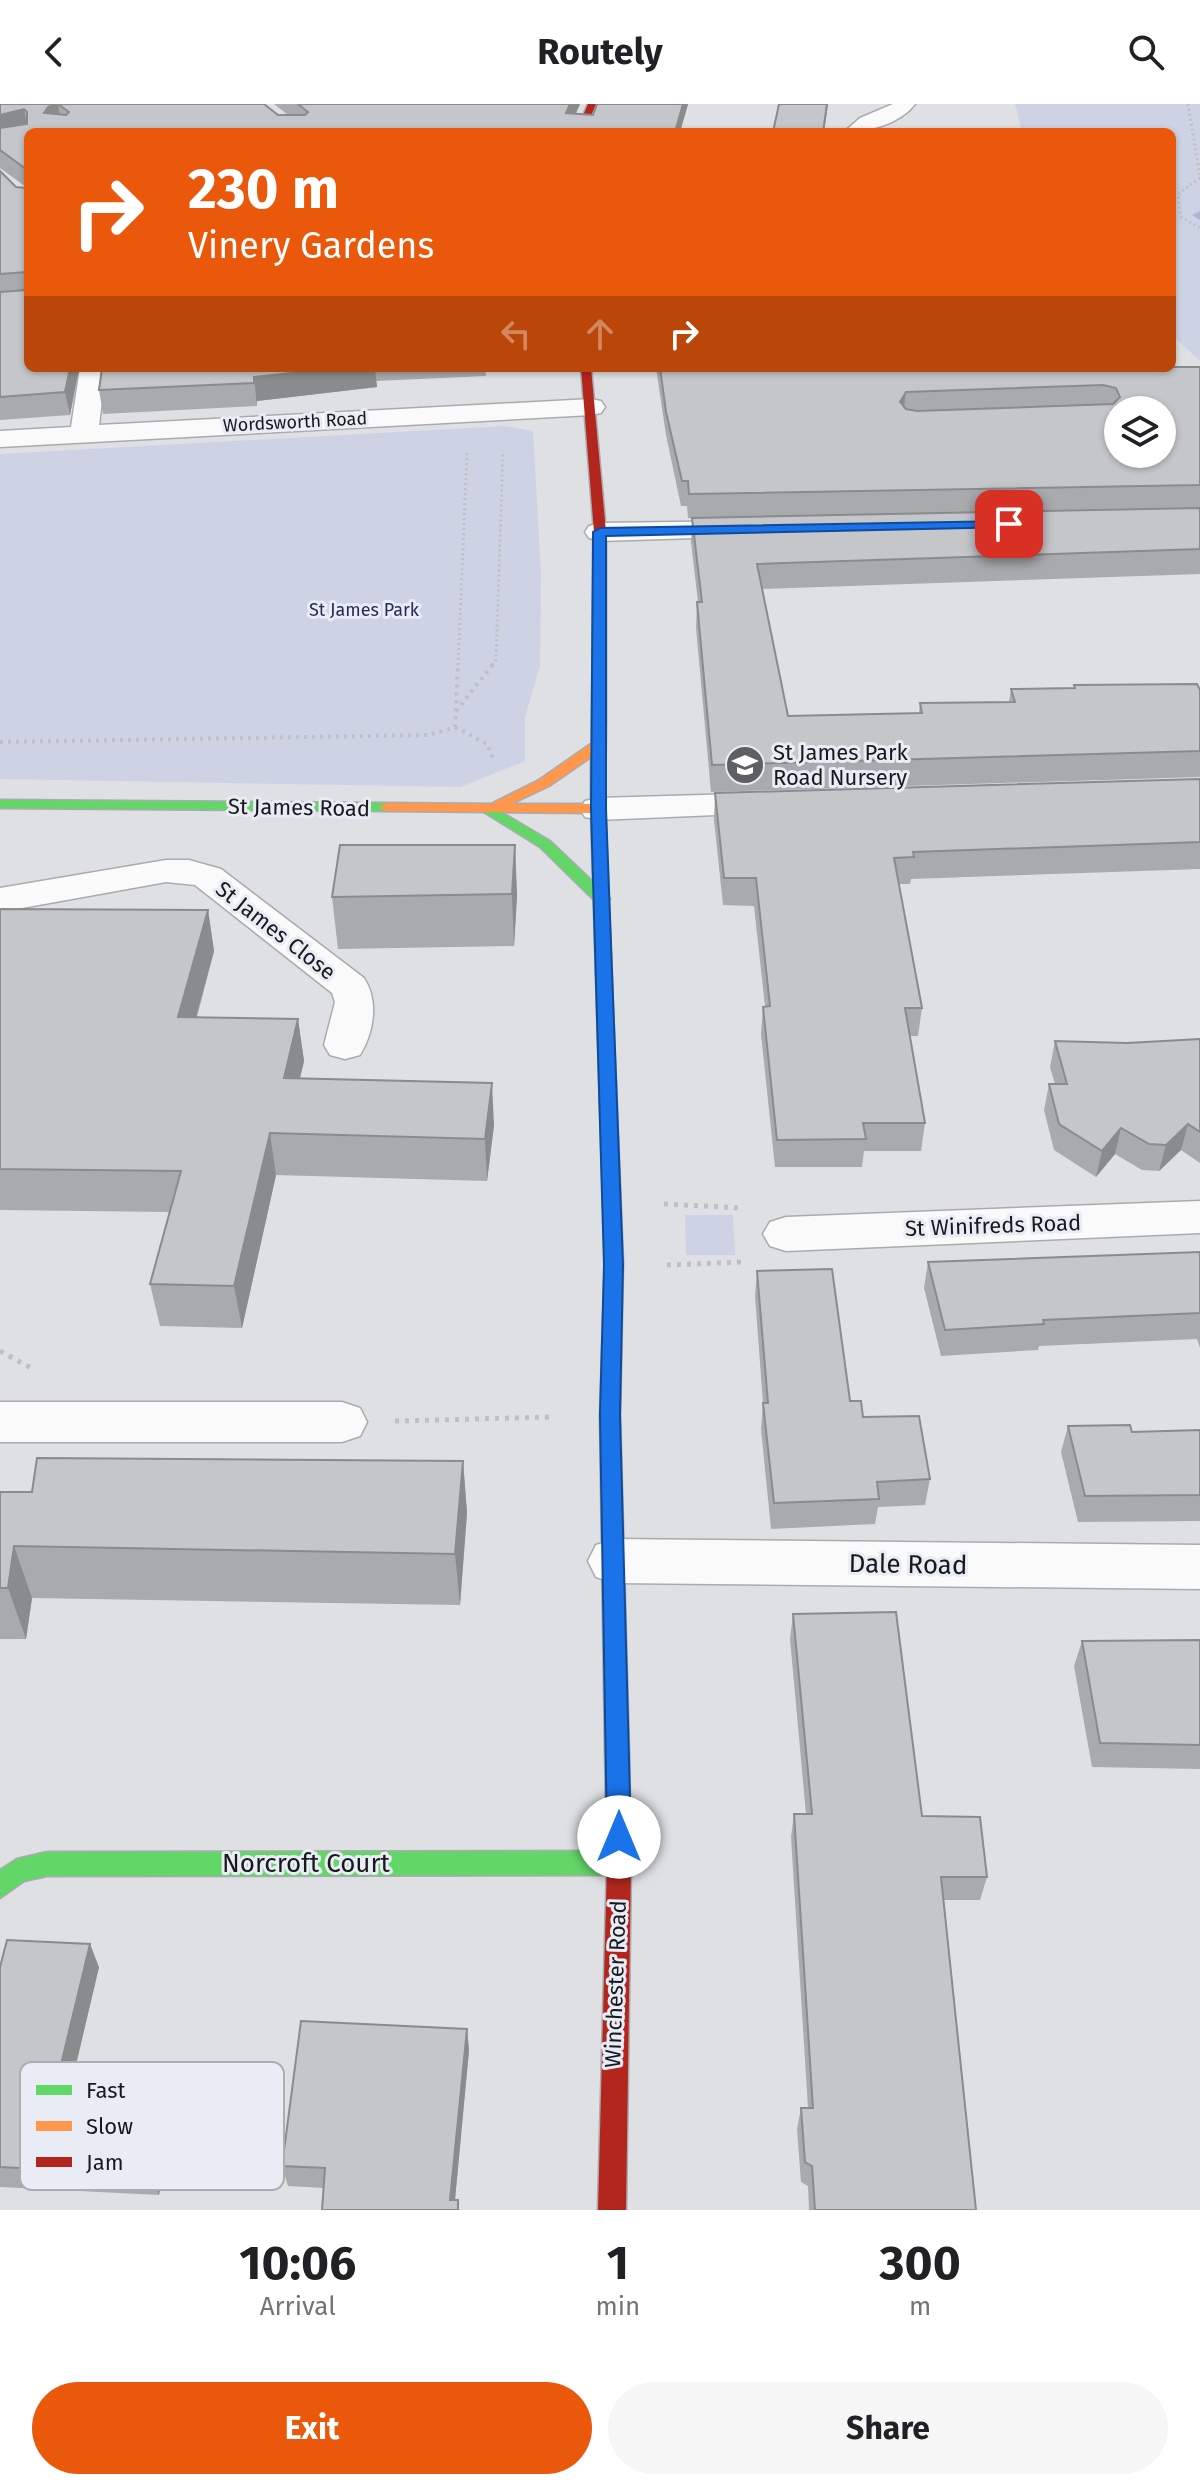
<!DOCTYPE html>
<style>
:root{--surface:#fff;--page:#f6f6f6;--text:#202124;--muted:#757577;--accent:#ea580c}
body{margin:0;font-family:"Fira Sans",sans-serif;background:var(--page);color:var(--text);height:100vh;display:flex;flex-direction:column;font-size:30px;white-space:nowrap}
*{box-sizing:border-box;margin:0}
p{font-size:26px;color:var(--muted)}
.icon{flex:none;width:44px;height:44px;fill:none;stroke:currentColor;stroke-width:2;stroke-linecap:round;stroke-linejoin:round}
.map{position:relative;height:2106px;overflow:hidden}
.details{display:flex;flex-direction:column;background:var(--surface);flex:1}
.details>*{flex:none}
.top-card{position:absolute;left:24px;top:24px;width:1152px;height:244px;border-radius:12px;box-shadow:0 2px 6px #0004;background:#ea580c;color:#fff;overflow:hidden}
.controls{position:absolute;left:1104px;top:292px;display:grid;gap:16px}
.controls a{display:grid;place-items:center;width:72px;height:72px;border-radius:50%;background:var(--surface);box-shadow:0 2px 6px #0004;font-size:40px}
.pin{position:absolute;display:grid;place-items:center;width:68px;height:68px;color:#fff;margin:-34px;border-radius:16px;box-shadow:0 4px 12px #0006}
.me{position:absolute;width:88px;margin:-44px;rotate:0deg;stroke-linejoin:round;filter:drop-shadow(0 0 6px #0008)}
.turn{display:flex;align-items:center;gap:28px;height:168px;padding:0 32px;font-size:36px}
.turn .icon{width:104px;height:104px;stroke-width:2.5}
.turn b{display:block;font-size:56px;line-height:68px}
.lanes{display:flex;align-items:center;height:76px;padding:0 32px;background:#0003;justify-content:center;gap:40px;direction:ltr}
.lanes .off{opacity:.35}
.eta{display:flex;justify-content:space-evenly;align-items:center;height:136px;text-align:center}
.eta b{font-size:48px;font-weight:700;line-height:56px}
.primary-button{display:flex;gap:16px;margin-top:auto;padding:16px 32px}
.primary-button a{flex:1;height:92px;border-radius:48px;background:var(--accent);color:#fff;font-size:32px;font-weight:700;line-height:92px;text-align:center}
.primary-button a+a{background:var(--page);color:var(--text)}
header{display:flex;justify-content:space-between;align-items:center;height:104px;padding:0 32px;background:var(--surface);font-size:36px;font-weight:700}
.map>svg:first-child{display:block}
.green{fill:#cdd3e4}
.lines{fill:none;stroke-linecap:round;stroke-linejoin:round}
.stream{fill:#aeb5ce;fill-rule:evenodd}
.street-casing{stroke:#aaabae;stroke-width:3}
.fast-casing{stroke:#aaabae;stroke-width:3}
.slow-casing{stroke:#aaabae;stroke-width:3}
.jam-casing{stroke:#aaabae;stroke-width:3}
.path-far2{stroke:#c0c0c2;stroke-width:3;stroke-dasharray:2 3;stroke-linecap:butt}
.path-far1{stroke:#c0c0c2;stroke-width:4;stroke-dasharray:3 5;stroke-linecap:butt}
.path{stroke:#c0c0c2;stroke-width:5;stroke-dasharray:4 6;stroke-linecap:butt}
.street{fill:#fafafb;fill-rule:evenodd}
.fast{fill:#63d668;fill-rule:evenodd}
.slow{fill:#ff974d;fill-rule:evenodd}
.jam{fill:#b3261e;fill-rule:evenodd}
.wall{fill:#a9aaae}
.shaded-wall{fill:#8a8b8d}
.building{fill:#c5c6ca;stroke:#8a8b8d;stroke-width:2;fill-rule:evenodd}
.route{fill:#1a73e8;stroke:#114b97;stroke-width:2}
.labels{text-anchor:middle;stroke-width:6;stroke-linejoin:round;paint-order:stroke}
.far-street-label{font-size:18px;fill:#18191c;stroke:#e9ecf5}
.far-park-label{font-size:18px;fill:#242d5a;stroke:#e9ecf5}
.poi-label{font-size:22px;fill:#18191c;stroke:#e9ecf5;text-anchor:start}
.street-label{font-size:22px;fill:#18191c;stroke:#e9ecf5}
.near-street-label{font-size:26px;fill:#18191c;stroke:#e9ecf5}
.key{fill:#e9ecf5;stroke:#aaadb4;stroke-width:2}
.key-label{font-size:22px;fill:#18191c}
</style>
<header><svg class="icon" aria-label="back" viewBox="0 0 24 24"><path d="M15 5l-7 7 7 7"/></svg>Routely<svg class="icon" aria-label="search" viewBox="0 0 24 24"><circle cx="10" cy="10" r="6"/><path d="M15 15l6 6"/></svg></header>
<div class="map">
<svg width="1200" height="2106" viewBox="0 0 1200 2106">
<rect width="100%" height="100%" fill="#dfe0e4"/>
<g class="green">
<polygon points="1015,0 1200,0 1200,257 1172,231 1172,28 1022,28"/>
<polygon points="505,322 533,327 541,471 540,562 525,613 525,657 461,683 0,675 0,350"/>
<polygon points="685,1111 733,1111 735,1151 686,1151"/>
</g>
<g class="lines">
<polygon class="stream" points="1200,107 1200,116 1192,111"/>
<g class="street-casing">
<g id="street">
<path d="M 893,0 L 915,0 C 900,20 868,28 844,28 L 860,14 Z"/>
<polygon points="80,264 106,264 99,321 591,295 601,297 605,303 601,309 591,311 0,343 0,327 71,323"/>
<polygon points="749,417 760,420 764,426 760,432 600,437 589,434 585,428 589,422 600,419"/>
<polygon points="774,689 787,692 792,700 787,708 598,716 585,713 580,705 585,697 598,694"/>
<path d="M 166,756 L 189,756 L 221,765 L 364,874 C 379,897 374,928 360,951 L 345,955 L 330,951 L 324,941 L 335,898 L 332,889 L 195,781 L 166,778 L 0,808 L 0,784 Z"/>
<polygon points="1200,1097 1200,1129 786,1147 770,1142 763,1130 770,1118 786,1113"/>
<polygon points="0,1298 342,1298 360,1304 367,1318 360,1332 342,1338 0,1338"/>
<polygon points="615,1435 1200,1441 1200,1485 615,1479 596,1473 588,1457 596,1441"/>
</g>
</g>
<g class="fast-casing">
<g id="fast">
<polygon points="0,696 386,699 393,703 386,707 0,704"/>
<polygon points="489,701 550,737 608,792 610,795 608,798 596,798 540,743 484,708 482,705"/>
<polygon points="614,1152 621,1154 623,1159 620,1311 629,1648 625,1656 617,1659 609,1656 605,1648 600,1311 605,1159 607,1154"/>
<polygon points="619,1747 628,1751 631,1759 628,1767 619,1771 47,1772 24,1777 0,1794 0,1766 17,1755 47,1748"/>
</g>
</g>
<g class="slow-casing">
<path id="slow" d="M 599,614 L 606,618 L 605,705 L 623,1159 L 621,1164 L 607,1164 L 605,1159 L 591,709 L 386,707 L 379,703 L 386,699 L 491,700 L 539,676 L 592,639 L 592,618 ZM 591,653 L 591,700 L 511,700 L 549,682 Z"/>
</g>
<g class="jam-casing">
<g id="jam">
<polygon points="588,0 596,0 584,28 576,28"/>
<polygon points="581,264 591,264 606,428 606,618 599,622 592,618 594,428"/>
<polygon points="617,1637 625,1640 629,1648 631,1759 626,2106 598,2106 607,1759 605,1648 609,1640"/>
</g>
</g>
<g class="path-far2">
<polyline points="1188,0 1200,72"/>
<polyline points="1200,74 1178,90 1181,113 1200,124"/>
<polyline points="458,561 467,349"/>
<polyline points="492,561 496,556 503,347"/>
</g>
<g class="path-far1">
<polyline points="456,607 494,559"/>
<polyline points="455,623 487,640 493,654"/>
<polyline points="0,638 429,631 455,623 458,559"/>
</g>
<g class="path">
<polyline points="664,1100 741,1104"/>
<polyline points="667,1161 744,1158"/>
<polyline points="0,1247 33,1265"/>
<polyline points="395,1317 553,1313"/>
</g>
<use href="#street" class="street"/>
<use href="#fast" class="fast"/>
<use href="#slow" class="slow"/>
<use href="#jam" class="jam"/>
</g>
<g class="wall">
<polygon points="0,0 264,0 278,11 288,11 274,0 580,0 576,10 593,11 688,0 680,28 28,28 79,264 70,311 0,316 0,67 16,83 26,84 26,83 0,64"/>
<polygon points="1200,263 1200,470 762,485 788,612 919,609 920,599 1009,598 1011,585 1073,584 1074,581 1200,586 1200,673 711,688 696,524 697,498 698,498 691,438 692,414 688,414 687,402 681,402 666,331 656,264 1172,264"/>
<polygon points="102,264 485,264 486,272 376,277 377,283 257,297 257,302 103,310 99,286"/>
<polygon points="1200,675 1200,765 911,775 910,780 899,780 922,904 918,932 910,932 925,1019 921,1047 864,1047 862,1063 775,1063 761,930 763,903 765,902 754,802 723,801 714,716 715,689"/>
<polygon points="515,741 517,792 514,842 338,845 332,793"/>
<polygon points="0,805 208,806 214,847 197,913 298,915 304,957 300,974 494,1021 487,1077 276,1071 242,1224 160,1222 150,1180 169,1108 0,1106"/>
<polygon points="1200,935 1200,1059 1181,1046 1159,1067 1142,1066 1115,1050 1096,1073 1054,1046 1044,1006 1049,980 1055,980 1050,963 1055,937 1127,939"/>
<polygon points="1200,1148 1200,1244 1197,1235 1039,1242 1038,1246 941,1252 924,1184 928,1158"/>
<polygon points="757,1167 850,1297 863,1313 930,1375 925,1401 878,1403 875,1420 771,1425 761,1325 763,1299 755,1192"/>
<polygon points="1068,1322 1132,1328 1200,1326 1200,1417 1078,1418 1061,1348"/>
<polygon points="463,1357 467,1409 460,1501 32,1494 26,1535 0,1535 0,1388 32,1388"/>
<polygon points="793,1510 922,1712 987,1773 980,1796 944,1796 976,2106 809,2106 808,2082 801,2078 797,2025 801,2004 808,2004 791,1733 794,1710 806,1710 790,1535"/>
<polygon points="1200,1536 1200,1665 1092,1663 1074,1562 1082,1537"/>
<polygon points="0,1863 99,1863 73,1974 176,2000 159,2091 0,2083"/>
<polygon points="467,1925 469,1946 455,2096 458,2096 459,2106 322,2106 324,2084 288,2082 282,2062"/>
</g>
<g class="shaded-wall">
<polygon points="58,0 61,19 44,9 48,3"/>
<polygon points="570,0 580,0 566,28 566,9"/>
<polygon points="683,0 688,0 680,28 675,28"/>
<polygon points="827,0 828,0 824,28 823,28"/>
<polygon points="24,5 28,25 0,31 0,11"/>
<polygon points="70,264 79,264 70,311 65,288"/>
<polygon points="338,264 375,264 377,283 257,297 257,302 254,273"/>
<polygon points="906,288 903,311 900,298"/>
<polygon points="515,741 517,792 514,842 512,790"/>
<polygon points="208,806 214,847 185,954 178,913"/>
<polygon points="298,915 304,957 290,1016 284,974"/>
<polygon points="492,979 494,1021 487,1077 485,1035"/>
<polygon points="1188,1020 1181,1046 1159,1067 1166,1041"/>
<polygon points="1121,1024 1115,1050 1096,1073 1102,1047"/>
<polygon points="270,1029 276,1071 242,1224 234,1182"/>
<polygon points="463,1357 467,1409 460,1501 455,1450"/>
<polygon points="14,1442 32,1494 26,1535 8,1484"/>
<polygon points="90,1840 99,1863 68,1994 58,1973"/>
<polygon points="467,1925 469,1946 454,2106 450,2096"/>
<polygon points="168,1979 176,2000 159,2091 151,2071"/>
</g>
<g class="building">
<polygon points="0,0 56,0 48,3 44,9 66,11 69,8 58,0 264,0 278,11 305,11 308,8 298,0 570,0 566,9 593,11 597,0 683,0 675,28 28,28 28,264 70,264 65,288 0,293 0,188 26,186 26,168 0,170 0,67 16,83 26,84 26,65 0,46 0,24 27,20 27,8 24,5 0,11"/>
<polygon points="779,0 827,0 823,28 773,28"/>
<path d="M 1172,263 L 1200,263 L 1200,381 L 689,390 L 688,377 L 682,377 L 666,308 L 660,264 ZM 1103,281 L 1116,284 L 1120,293 L 1113,300 L 917,307 L 906,305 L 900,298 L 906,288 ZM 1118,306 L 1162,306 L 1162,350 L 1118,350 Z"/>
<polygon points="102,264 338,264 254,273 254,279 99,286"/>
<polygon points="1200,404 1200,445 757,460 788,612 922,609 920,599 1015,598 1011,585 1075,584 1074,581 1197,580 1200,586 1200,647 712,661 697,498 702,498 692,414"/>
<polygon points="1200,675 1200,738 913,748 914,753 894,754 922,904 905,904 925,1019 863,1019 866,1035 777,1036 763,903 770,902 756,774 724,774 715,689"/>
<polygon points="340,741 515,741 512,790 332,793"/>
<polygon points="0,805 208,806 178,913 298,915 284,974 492,979 485,1035 270,1029 234,1182 150,1180 181,1067 0,1065"/>
<polygon points="1200,935 1200,1028 1188,1020 1166,1041 1149,1040 1121,1024 1102,1047 1059,1020 1049,980 1067,980 1055,937 1127,939"/>
<polygon points="1200,1148 1200,1209 1043,1216 1044,1220 945,1226 928,1158"/>
<polygon points="832,1165 850,1297 861,1297 863,1313 919,1312 930,1375 877,1378 879,1395 774,1399 763,1299 768,1299 757,1167"/>
<polygon points="1130,1321 1132,1328 1200,1326 1200,1391 1085,1392 1068,1322"/>
<polygon points="37,1354 463,1357 455,1450 14,1442 8,1484 0,1484 0,1388 32,1388"/>
<polygon points="896,1508 922,1712 980,1713 987,1773 941,1773 976,2106 815,2106 812,2062 805,2058 801,2004 813,2004 794,1710 812,1710 793,1510"/>
<polygon points="1200,1536 1200,1641 1100,1639 1082,1537"/>
<polygon points="7,1836 90,1840 58,1973 168,1979 151,2071 0,2063 0,1863"/>
<polygon points="301,1917 467,1925 450,2096 458,2096 458,2106 322,2106 325,2064 282,2062"/>
</g>
<polygon class="route" points="1009,417 1015,420 1014,423 606,432 606,705 623,1161 620,1311 631,1733 627,1741 619,1744 610,1741 607,1733 600,1311 604,1161 591,705 593,428 600,424"/>
<defs>
<g id="school-disc" transform="scale(2)"><circle r="9.5" fill="#5e5f62" stroke="#e9ecf5"/><path d="M0-5L7-2L0 1L-7-2ZM-4 1L0 2.5L4 1V4Q0 6-4 4Z" fill="#fff"/></g>
</defs>
<g fill-rule="evenodd">
<use href="#school-disc" x="745" y="661"/>
</g>
<g class="labels">
<g class="far-street-label">
<text transform="translate(295 318) rotate(-3)" y="6">Wordsworth Road</text>
</g>
<g class="far-park-label">
<text x="364" y="512">St James Park</text>
</g>
<g class="poi-label">
<text x="773" y="656">St James Park<tspan x="773" dy="25">Road Nursery</tspan></text>
</g>
<g class="street-label">
<text transform="translate(299 703) rotate(1)" y="8">St James Road</text>
<text transform="translate(276 826) rotate(38)" y="8">St James Close</text>
<text transform="translate(993 1121) rotate(-2)" y="8">St Winifreds Road</text>
<text transform="translate(615 1880) rotate(-88)" y="8">Winchester Road</text>
</g>
<g class="near-street-label">
<text transform="translate(908 1460) rotate(1)" y="9">Dale Road</text>
<text x="306" y="1768">Norcroft Court</text>
</g>
</g>
<rect x="20" y="1958" width="264" height="128" rx="12" class="key"/>
<rect x="36" y="1981" width="36" height="10" fill="#63d668"/>
<rect x="36" y="2017" width="36" height="10" fill="#ff974d"/>
<rect x="36" y="2053" width="36" height="10" fill="#b3261e"/>
<g class="key-label">
<text x="86" y="1994">Fast</text>
<text x="86" y="2030">Slow</text>
<text x="86" y="2066">Jam</text>
</g>
</svg>
<div class="controls">
<a><svg class="icon" aria-label="layers" viewBox="0 0 24 24"><path d="M12 4l9 5-9 5-9-5zM3 14l9 5 9-5"/></svg></a>
</div>
<div class="pin" style="left:1009px;top:420px;background:#d93025"><svg class="icon" aria-label="arrive" viewBox="0 0 24 24"><path d="M6 21V4h12l-3 4 3 4H6"/></svg></div>
<svg class="me" style="left:619px;top:1733px" viewBox="-20 -20 40 40"><circle r="19" fill="#fff"/><path d="M0-13L10 11 0 6-10 11z" fill="#1a73e8"/></svg>
<div class="top-card">
<div class="turn"><svg class="icon" aria-label="right" viewBox="0 0 24 24"><path d="M7 20v-9h11M14 6l5 5-5 5"/></svg><div><b>230 m</b>Vinery Gardens</div></div>
<div class="lanes"><svg class="icon off" aria-label="left" viewBox="0 0 24 24"><path d="M17 20v-9H6M10 6l-5 5 5 5"/></svg><svg class="icon off" aria-label="ahead" viewBox="0 0 24 24"><path d="M12 20V5M6 11l6-6 6 6"/></svg><svg class="icon" aria-label="right" viewBox="0 0 24 24"><path d="M7 20v-9h11M14 6l5 5-5 5"/></svg></div>
</div>
</div>
<section class="details">
<div class="eta">
<div><b>10:06</b><p>Arrival</p></div>
<div><b>1</b><p>min</p></div>
<div><b>300</b><p>m</p></div>
</div>
<div class="primary-button"><a>Exit</a><a>Share</a></div>
</section>
